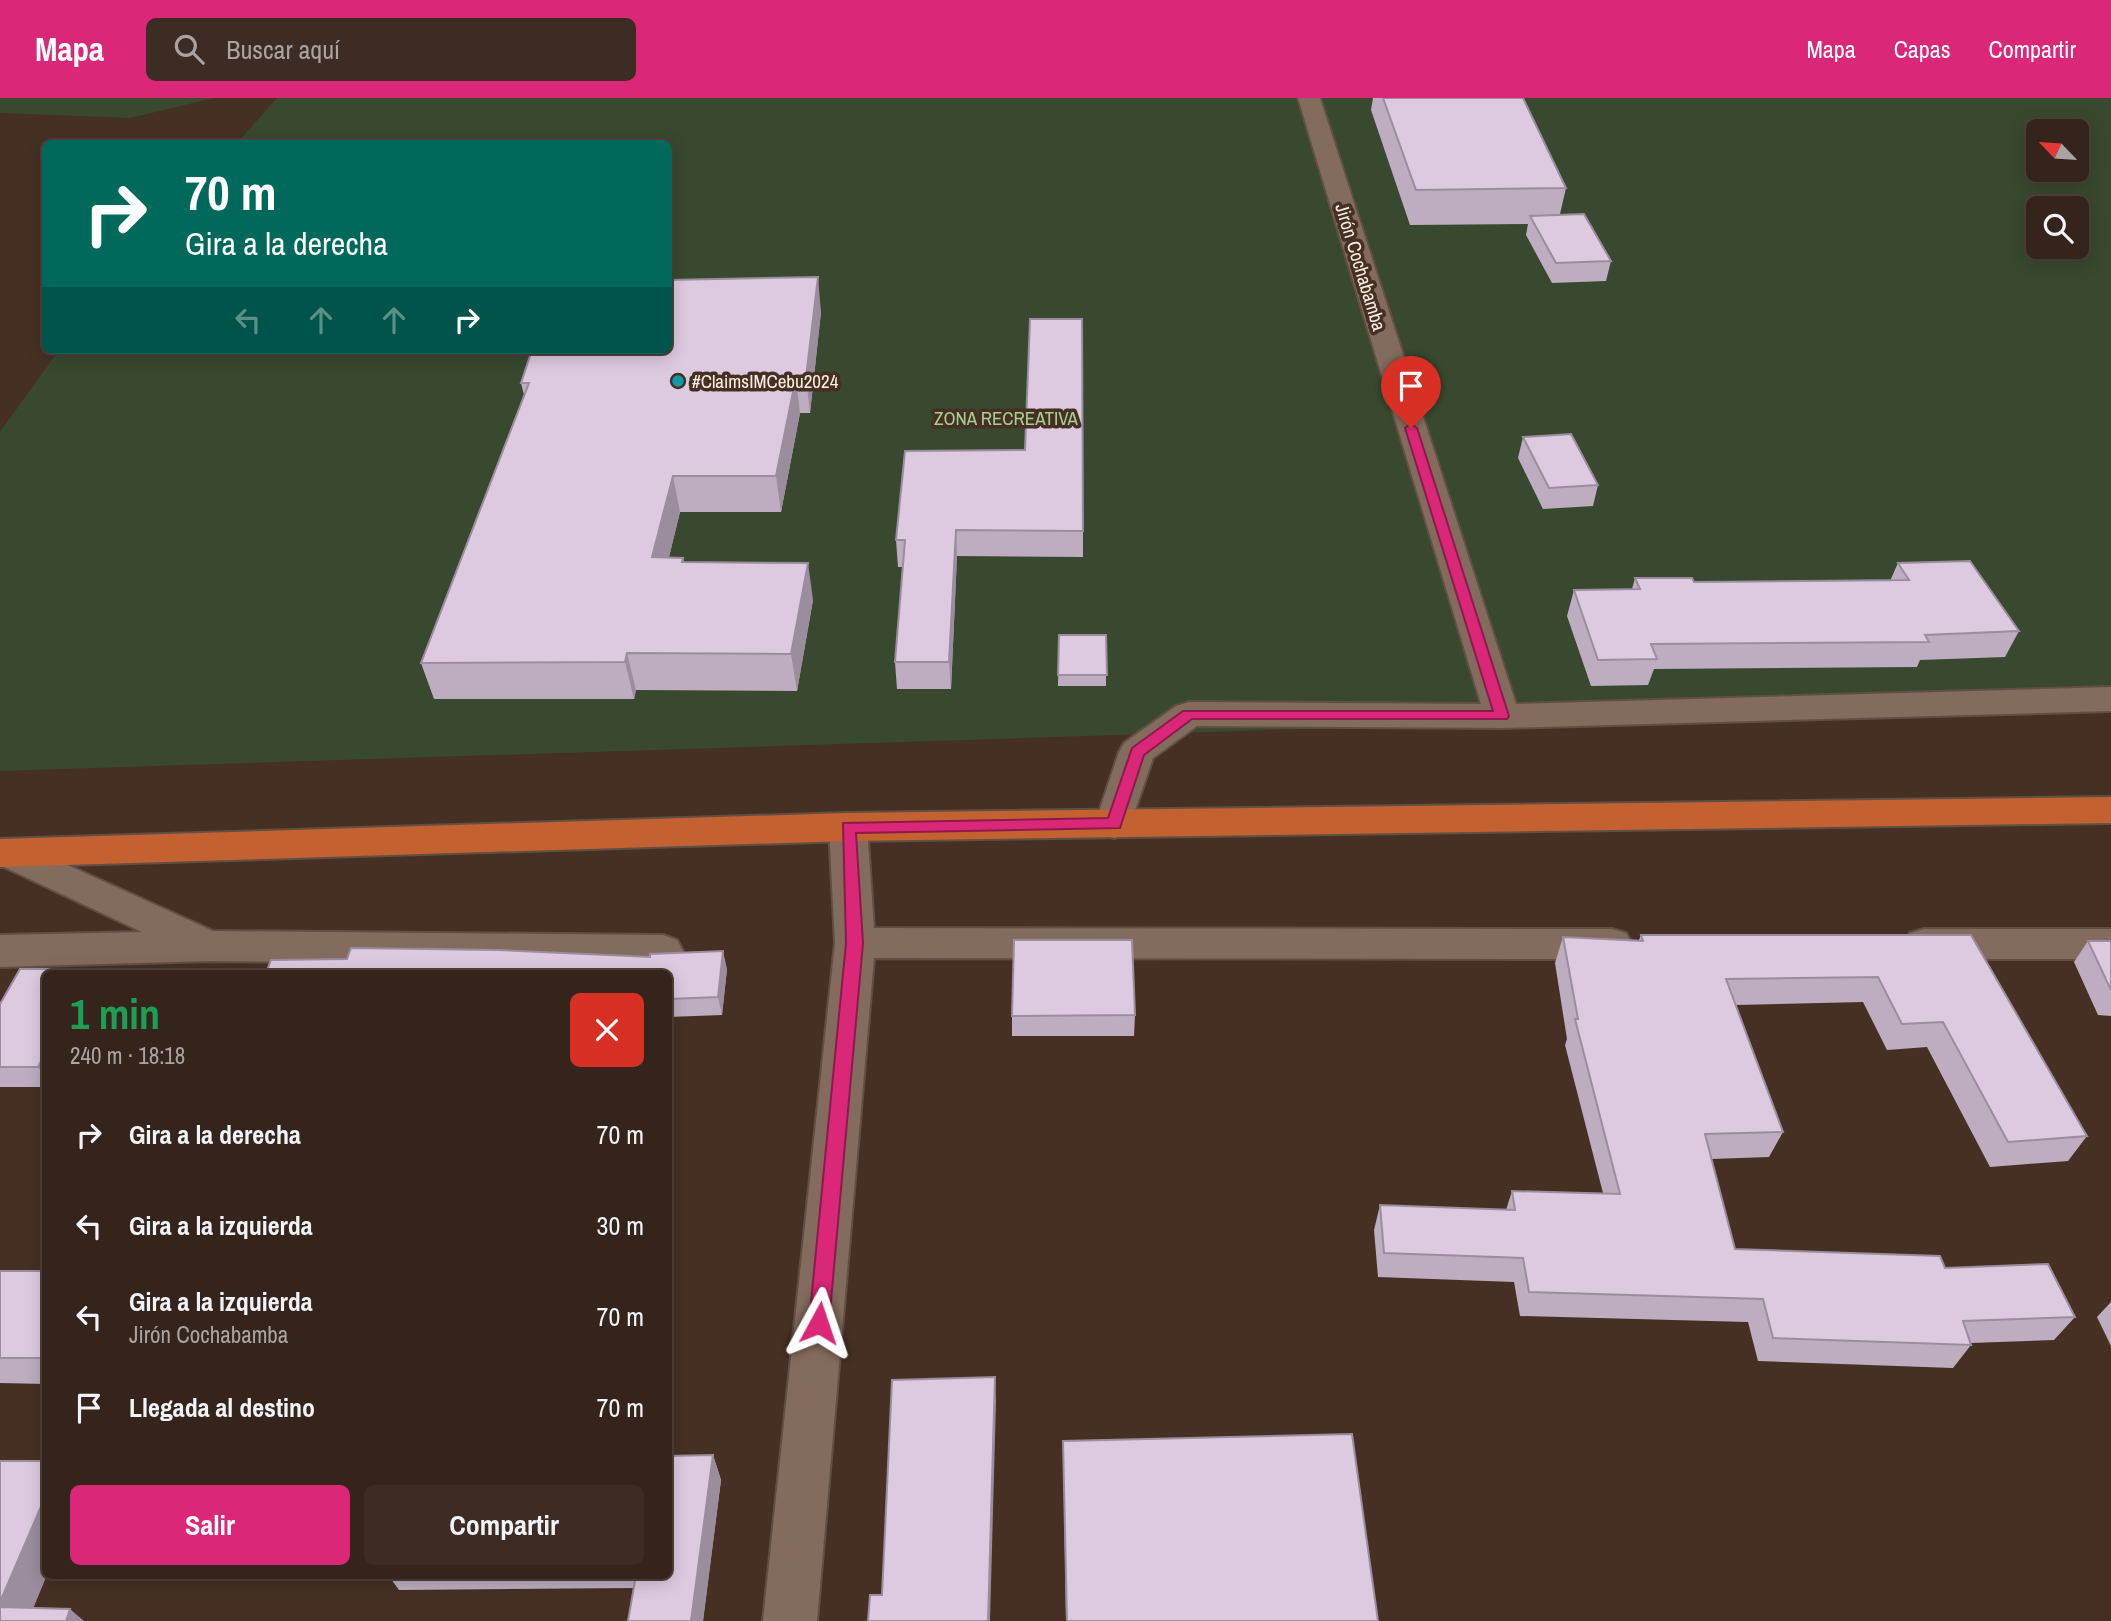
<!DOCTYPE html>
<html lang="es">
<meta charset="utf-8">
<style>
:root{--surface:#34241b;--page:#3c2c24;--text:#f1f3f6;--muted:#a9a4a3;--line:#4e413a;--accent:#db2777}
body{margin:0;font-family:"Archivo Narrow",sans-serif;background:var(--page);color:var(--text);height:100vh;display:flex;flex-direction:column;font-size:26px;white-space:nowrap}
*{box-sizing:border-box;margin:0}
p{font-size:23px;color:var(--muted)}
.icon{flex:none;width:38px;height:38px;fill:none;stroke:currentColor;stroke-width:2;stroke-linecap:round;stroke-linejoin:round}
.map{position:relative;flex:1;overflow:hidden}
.sheet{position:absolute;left:42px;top:872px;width:630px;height:609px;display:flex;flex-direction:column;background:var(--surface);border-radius:10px;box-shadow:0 4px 18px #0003,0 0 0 2px var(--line)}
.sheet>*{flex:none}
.hud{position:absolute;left:42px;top:42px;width:630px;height:214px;border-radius:10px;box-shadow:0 4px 18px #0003,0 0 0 2px var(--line);background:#00695c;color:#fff;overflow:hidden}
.needle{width:46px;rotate:295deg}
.controls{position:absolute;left:2026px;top:21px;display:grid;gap:14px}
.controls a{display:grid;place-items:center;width:63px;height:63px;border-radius:10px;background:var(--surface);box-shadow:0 4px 18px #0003,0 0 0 2px var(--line);font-size:35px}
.pin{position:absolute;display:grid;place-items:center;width:60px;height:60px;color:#fff;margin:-72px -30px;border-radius:50% 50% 50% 0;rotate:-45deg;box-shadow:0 0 7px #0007}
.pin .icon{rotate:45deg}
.me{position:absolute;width:77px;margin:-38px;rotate:5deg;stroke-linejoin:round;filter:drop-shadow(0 0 5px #0008)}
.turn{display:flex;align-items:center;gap:24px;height:147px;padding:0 28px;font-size:32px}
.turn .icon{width:91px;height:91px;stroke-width:2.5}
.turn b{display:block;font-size:49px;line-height:60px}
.lanes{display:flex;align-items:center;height:66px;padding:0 28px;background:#0003;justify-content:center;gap:35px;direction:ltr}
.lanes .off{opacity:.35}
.round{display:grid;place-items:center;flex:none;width:74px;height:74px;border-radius:10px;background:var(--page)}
.overview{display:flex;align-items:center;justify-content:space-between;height:119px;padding:0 28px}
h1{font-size:42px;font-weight:700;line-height:52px;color:#1e9e55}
.button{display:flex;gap:14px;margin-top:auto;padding:14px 28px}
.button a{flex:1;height:80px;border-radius:10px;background:var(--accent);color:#fff;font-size:28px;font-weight:700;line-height:80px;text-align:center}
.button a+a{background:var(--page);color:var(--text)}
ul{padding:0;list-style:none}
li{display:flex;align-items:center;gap:21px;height:91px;padding:0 28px}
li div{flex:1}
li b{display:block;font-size:26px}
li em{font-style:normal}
header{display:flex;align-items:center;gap:42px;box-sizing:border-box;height:98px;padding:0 35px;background:var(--accent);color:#fff}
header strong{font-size:33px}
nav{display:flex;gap:38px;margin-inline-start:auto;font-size:24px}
.search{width:490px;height:63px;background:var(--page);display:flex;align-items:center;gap:18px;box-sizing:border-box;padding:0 24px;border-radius:10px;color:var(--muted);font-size:26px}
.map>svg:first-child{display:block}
.green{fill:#384930;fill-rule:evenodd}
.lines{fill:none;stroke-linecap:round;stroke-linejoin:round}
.minor-casing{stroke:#614f44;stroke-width:4}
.highway-casing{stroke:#614f44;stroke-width:4}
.minor{fill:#836b5d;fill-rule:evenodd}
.highway{fill:#c36131;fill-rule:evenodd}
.wall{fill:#beadc1}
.shaded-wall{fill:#9b8d9d}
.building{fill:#ddc9e0;stroke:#9b8d9d;stroke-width:2}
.route{fill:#db2777;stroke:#8e194d;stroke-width:2}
.culture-dot{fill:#0f9aa8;stroke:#463024;stroke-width:2.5}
.labels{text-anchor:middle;stroke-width:7;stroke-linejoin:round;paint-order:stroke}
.far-street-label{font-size:19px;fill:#fbede5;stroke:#463024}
.far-poi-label{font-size:19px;fill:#fbede5;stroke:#463024;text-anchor:start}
.far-park-label{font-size:19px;fill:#a6ce94;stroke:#463024}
</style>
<header>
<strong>Mapa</strong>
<div class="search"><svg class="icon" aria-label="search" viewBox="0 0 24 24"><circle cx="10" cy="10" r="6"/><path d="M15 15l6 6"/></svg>Buscar aquí</div>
<nav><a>Mapa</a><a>Capas</a><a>Compartir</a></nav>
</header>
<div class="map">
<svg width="2111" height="1523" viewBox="0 0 2111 1523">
<rect width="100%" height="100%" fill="#463024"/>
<g class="green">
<polygon points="0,0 214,0 130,20 0,15"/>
<path d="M 277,0 L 2111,0 L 2111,605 L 0,673 L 0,334 L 59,252 L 668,252 L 668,46 L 237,45 ZM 2039,33 L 2077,33 L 2077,72 L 2039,72 ZM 2039,110 L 2077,110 L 2077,149 L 2039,149 Z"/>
</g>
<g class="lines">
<g class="minor-casing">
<g id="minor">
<polygon points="1298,0 1320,0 1516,606 2111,589 2111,613 1502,630 1197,628 1153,660 1127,736 1114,740 1101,736 1095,726 1119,654 1124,645 1176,608 1189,604 1481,606"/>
<polygon points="848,715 861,719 867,729 874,830 1612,831 1626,835 1632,846 1626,857 1612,861 874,860 817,1523 763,1523 835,845 829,729 835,719"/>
<polygon points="10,741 213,833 663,837 677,842 683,853 677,864 663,869 210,863 0,869 0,837 142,834 0,767 0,744"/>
<polygon points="1924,831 2111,831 2111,861 1924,861 1910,857 1904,846 1910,835"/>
</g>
</g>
<g class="highway-casing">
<polygon id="highway" points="2111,699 2111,725 848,743 0,769 0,741 848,715"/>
</g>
<use href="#minor" class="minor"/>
<use href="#highway" class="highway"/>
</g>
<g class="wall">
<polygon points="1373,0 1523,0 1566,90 1560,116 1611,163 1606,183 1552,185 1526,137 1528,126 1410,127 1371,12"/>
<polygon points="821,214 810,315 800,315 781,414 680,414 669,459 683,460 684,464 813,502 797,593 636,592 634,601 434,601 421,565 524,297 521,285"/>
<polygon points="1523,339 1598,387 1593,408 1543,411 1518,360"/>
<polygon points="905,353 1083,433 1083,459 957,458 951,591 897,591 895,564 903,469 898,469 896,442"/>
<polygon points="1898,465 2019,533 2005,559 1920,562 1917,569 1654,571 1648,587 1591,588 1567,518 1574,492 1632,491 1635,480 1694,484 1890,483"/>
<polygon points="1059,537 1106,537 1106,588 1058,588"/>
<polygon points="1641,837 1971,837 2087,1038 2068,1063 1990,1069 1927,949 1887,952 1863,904 1736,907 1783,1034 1769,1059 1711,1061 1735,1151 1945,1170 2075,1219 2054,1242 1971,1245 1971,1247 1953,1270 1758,1263 1748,1224 1520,1218 1514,1184 1378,1179 1374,1132 1380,1107 1506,1112 1512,1093 1603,1095 1565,947 1567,941 1555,865 1563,839 1639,842"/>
<polygon points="2088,843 2111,843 2111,918 2098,917 2074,864"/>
<polygon points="20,871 89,871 91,875 46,875 46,989 0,989 0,906"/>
<polygon points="727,871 722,917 668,919 668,875"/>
<polygon points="1135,917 1134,938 1012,938 1012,918"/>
<polygon points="0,1173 46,1173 46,1286 0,1285"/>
<polygon points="2111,1204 2111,1248 2097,1219"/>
<polygon points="1063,1343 1378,1523 1066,1523"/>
<polygon points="713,1357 721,1382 703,1523 628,1523 634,1490 399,1492 388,1477 668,1477 668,1358"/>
</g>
<g class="shaded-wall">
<polygon points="818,179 821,214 810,315 806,279"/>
<polygon points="796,279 800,315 781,414 776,378"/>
<polygon points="673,378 680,414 660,496 652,459"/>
<polygon points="956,432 957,458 951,591 949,564"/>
<polygon points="808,465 813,502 797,593 791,556"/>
<polygon points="627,555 636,592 634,601 625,564"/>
<polygon points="723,853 727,871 722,917 718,899"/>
<polygon points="46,954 46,980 38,969"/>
<polygon points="995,1279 996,1303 990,1523 988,1523"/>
<polygon points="713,1357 721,1382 703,1523 691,1523"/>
<polygon points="46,1397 46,1477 47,1477 28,1523 0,1511 0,1504"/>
<polygon points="70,1511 84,1523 66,1523"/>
</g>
<g class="building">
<polygon points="1383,0 1523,0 1566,90 1416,92"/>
<polygon points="1584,116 1611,163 1556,165 1530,118"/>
<polygon points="818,179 806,279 796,279 776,378 673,378 652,459 683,460 682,464 808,465 791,556 627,555 625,564 421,565 529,285 521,285 532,252 668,252 668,182"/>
<polygon points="1030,221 1082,221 1083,433 956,432 949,564 895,564 905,442 896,442 905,353 1025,352"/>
<polygon points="1571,336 1598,387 1549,390 1523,339"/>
<polygon points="1970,463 2019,533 1925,537 1929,544 1651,546 1657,561 1598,562 1574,492 1640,491 1635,480 1692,480 1694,484 1909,482 1898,465"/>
<polygon points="1059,537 1106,537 1107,577 1058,577"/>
<polygon points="1641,837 1971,837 2087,1038 2008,1044 1943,924 1902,926 1878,879 1726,881 1783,1034 1705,1036 1735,1151 1940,1158 1945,1170 2048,1166 2075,1219 1963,1223 1971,1247 1773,1240 1763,1201 1529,1194 1523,1160 1384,1155 1380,1107 1515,1112 1512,1093 1620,1096 1575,921 1578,921 1563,839 1643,843"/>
<polygon points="1014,842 1132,842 1135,917 1012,918"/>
<polygon points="2088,843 2111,843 2111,892"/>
<polygon points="351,850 498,852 650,859 650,856 723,853 718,899 668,901 668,875 266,875 271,862 347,861"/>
<polygon points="20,871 89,871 87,875 46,875 46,954 38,969 0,969 0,906"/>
<rect x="0" y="1173" width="46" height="87"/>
<polygon points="995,1279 988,1523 868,1523 870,1497 882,1497 892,1282"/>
<polygon points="1352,1336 1378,1523 1067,1523 1063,1343"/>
<polygon points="713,1357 691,1523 628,1523 636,1477 668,1477 668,1358"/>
<polygon points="0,1363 46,1363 46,1397 0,1504"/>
<polygon points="0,1509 70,1511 66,1523 0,1523"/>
</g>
<polygon class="route" points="1411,326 1417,330 1509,618 1507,621 1192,621 1144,657 1120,730 856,735 863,845 829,1225 826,1231 819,1234 812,1231 809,1225 846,845 843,725 1108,720 1132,650 1183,613 1493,613 1405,330"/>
<circle class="culture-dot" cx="678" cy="283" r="7"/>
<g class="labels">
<g class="far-street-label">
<text transform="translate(1361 169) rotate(73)" y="7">Jirón Cochabamba</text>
</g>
<g class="far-poi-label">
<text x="692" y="290">#ClaimsIMCebu2024</text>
</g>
<g class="far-park-label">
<text x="1006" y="327">ZONA RECREATIVA</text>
</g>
</g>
</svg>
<div class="controls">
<a><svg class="needle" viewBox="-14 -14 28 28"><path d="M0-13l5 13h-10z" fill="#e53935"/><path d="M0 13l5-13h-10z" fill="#a9a4a3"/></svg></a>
<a><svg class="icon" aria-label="search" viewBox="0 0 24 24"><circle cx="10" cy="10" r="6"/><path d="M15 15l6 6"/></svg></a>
</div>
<div class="pin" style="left:1411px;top:330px;background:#d93025"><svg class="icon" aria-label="arrive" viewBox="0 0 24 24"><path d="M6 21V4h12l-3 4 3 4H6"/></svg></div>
<svg class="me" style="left:819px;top:1225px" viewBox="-20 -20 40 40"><path d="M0-17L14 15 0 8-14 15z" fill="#db2777" stroke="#fff" stroke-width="4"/></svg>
<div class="hud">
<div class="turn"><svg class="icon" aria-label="right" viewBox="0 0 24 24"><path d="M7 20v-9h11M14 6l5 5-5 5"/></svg><div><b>70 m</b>Gira a la derecha</div></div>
<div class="lanes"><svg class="icon off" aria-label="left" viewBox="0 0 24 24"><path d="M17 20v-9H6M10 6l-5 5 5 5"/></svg><svg class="icon off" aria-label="ahead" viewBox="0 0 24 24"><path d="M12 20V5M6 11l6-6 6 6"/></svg><svg class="icon off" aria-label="ahead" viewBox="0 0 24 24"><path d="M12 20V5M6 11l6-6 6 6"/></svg><svg class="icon" aria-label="right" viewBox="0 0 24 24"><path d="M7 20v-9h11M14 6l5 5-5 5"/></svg></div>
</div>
<section class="sheet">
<div class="overview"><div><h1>1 min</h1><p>240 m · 18:18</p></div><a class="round" style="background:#d93025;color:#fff"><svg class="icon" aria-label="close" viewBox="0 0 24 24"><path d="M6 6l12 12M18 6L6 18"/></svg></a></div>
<ul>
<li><svg class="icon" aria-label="right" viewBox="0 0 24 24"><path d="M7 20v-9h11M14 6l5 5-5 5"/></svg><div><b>Gira a la derecha</b></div><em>70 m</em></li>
<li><svg class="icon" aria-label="left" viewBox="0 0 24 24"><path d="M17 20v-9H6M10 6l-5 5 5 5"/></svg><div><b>Gira a la izquierda</b></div><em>30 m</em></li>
<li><svg class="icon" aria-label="left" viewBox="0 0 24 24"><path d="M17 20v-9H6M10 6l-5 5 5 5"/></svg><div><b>Gira a la izquierda</b><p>Jirón Cochabamba</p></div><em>70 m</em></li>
<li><svg class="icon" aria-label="arrive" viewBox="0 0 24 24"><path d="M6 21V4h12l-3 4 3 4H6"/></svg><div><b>Llegada al destino</b></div><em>70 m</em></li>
</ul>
<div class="button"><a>Salir</a><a>Compartir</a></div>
</section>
</div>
